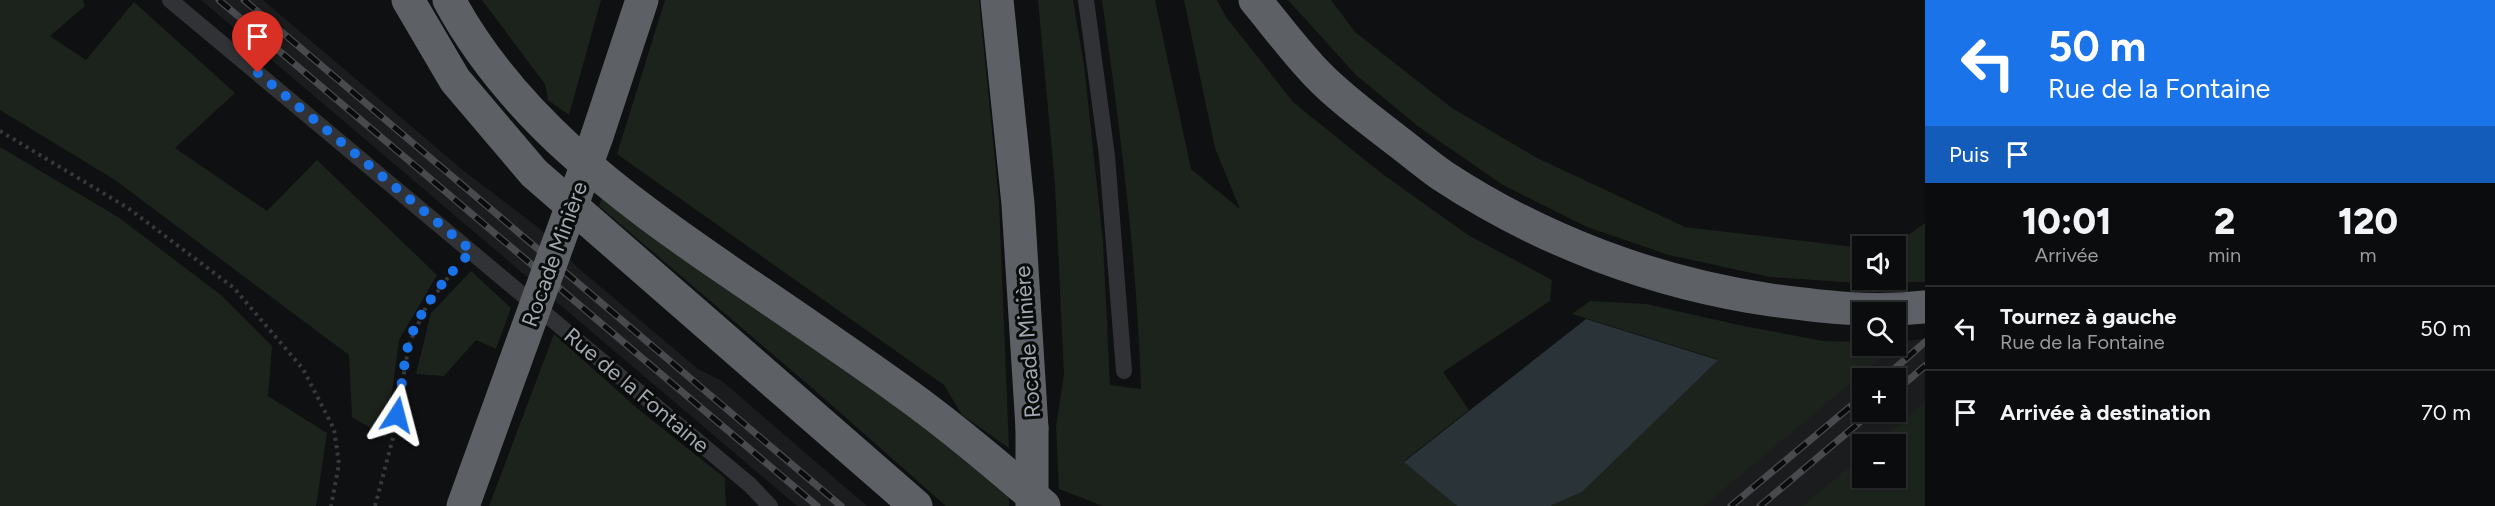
<!DOCTYPE html>
<html lang="fr">
<meta charset="utf-8">
<style>
:root{--surface:#0b0c0d;--page:#191a1b;--text:#f1f3f6;--muted:#9a9b9d;--line:#2b2c2e}
body{margin:0;font-family:Figtree,sans-serif;background:var(--page);color:var(--text);height:100vh;display:flex;flex-direction:column;font-size:22px;white-space:nowrap}
*{box-sizing:border-box;margin:0}
p{font-size:20px;color:var(--muted)}
.icon{flex:none;width:33px;height:33px;fill:none;stroke:currentColor;stroke-width:2;stroke-linecap:round;stroke-linejoin:round}
.map{position:relative;flex:1;overflow:hidden}
.details{display:flex;flex-direction:column;background:var(--surface);width:570px}
.details>*{flex:none}
.top-card{background:#1a73e8;color:#fff;overflow:hidden}
.tools{position:absolute;left:1852px;top:236px;display:grid;gap:12px}
.tools a{display:grid;place-items:center;width:54px;height:54px;border-radius:0px;background:var(--surface);box-shadow:0 2px 4px #0004,0 0 0 2px var(--line);font-size:30px}
.pin{position:absolute;display:grid;place-items:center;width:51px;height:51px;color:#fff;margin:-62px -26px;border-radius:50% 50% 50% 0;rotate:-45deg;box-shadow:0 0 6px #0007}
.pin .icon{rotate:45deg}
.me{position:absolute;width:66px;margin:-33px;rotate:9deg;stroke-linejoin:round;filter:drop-shadow(0 0 4px #0008)}
.turn{display:flex;align-items:center;gap:21px;height:126px;padding:0 24px;font-size:27px}
.turn .icon{width:78px;height:78px;stroke-width:2.5}
.turn b{display:block;font-size:42px;line-height:51px}
.then{display:flex;align-items:center;height:57px;padding:0 24px;background:#0003;gap:12px;font-size:22px}
.eta{display:flex;justify-content:space-evenly;align-items:center;height:102px;text-align:center}
.eta b{font-size:36px;font-weight:800;line-height:42px}
ul{padding:0;list-style:none}
li{display:flex;align-items:center;gap:18px;height:84px;padding:0 24px;border-top:2px solid var(--line)}
li div{flex:1}
li b{display:block;font-size:22px}
li em{font-style:normal}
main{display:flex;flex:1;min-height:0}
.map>svg:first-child{display:block}
.built{fill:#1b1c1d;fill-rule:evenodd}
.green{fill:#1c231c}
.water{fill:#2a3338}
.lines{fill:none;stroke-linecap:round;stroke-linejoin:round}
.path{stroke:#37393c;stroke-width:4;stroke-dasharray:3 4.5;stroke-linecap:butt}
.lane{stroke:#313235;stroke-width:16}
.highway{stroke:#5d6166;stroke-width:33}
.rail-casing{stroke:#484a4e;stroke-width:7}
.rail{stroke:#0a0b0b;stroke-width:4.5;stroke-dasharray:14;stroke-linecap:butt}
.highway-bridge{stroke:#5d6166;stroke-width:33}
.route{stroke:#1a73e8;stroke-width:10;stroke-dasharray:0 18}
.labels{text-anchor:middle;stroke-width:6;stroke-linejoin:round;paint-order:stroke}
.street-label{font-size:22px;fill:#a2a8b0;stroke:#0a0b0b}
</style>
<main>
<div class="map">
<svg width="1925" height="506" viewBox="0 0 1925 506">
<rect width="100%" height="100%" fill="#0f1011"/>
<g class="built">
<polygon points="201,0 263,0 465,172 539,228 577,267 698,369 722,381 867,506 797,506"/>
<path d="M 1925,339 L 1925,452 L 1864,506 L 1620,506 L 1863,342 L 1863,345 L 1896,345 L 1896,342 ZM 1863,378 L 1896,378 L 1896,411 L 1863,411 ZM 1863,444 L 1896,444 L 1896,477 L 1863,477 Z"/>
</g>
<g class="green">
<polygon points="0,0 83,0 85,6 50,36 86,60 134,2 235,93 175,148 267,211 317,160 437,275 399,340 386,437 352,417 349,355 115,180 0,110"/>
<polygon points="482,0 601,0 569,115 548,100 545,84"/>
<polygon points="665,0 979,0 999,201 1009,448 962,415 944,385 617,154"/>
<path d="M 1038,0 L 1073,0 L 1084,65 L 1103,242 L 1110,385 L 1141,389 C 1137,259 1120,130 1102,0 L 1155,0 L 1191,169 L 1240,209 L 1215,148 L 1184,0 L 1217,0 L 1226,17 L 1293,102 L 1381,173 L 1468,235 L 1552,280 L 1550,301 L 1443,372 L 1469,410 L 1404,461 L 1457,506 L 1103,506 L 1059,489 L 1056,427 L 1064,374 L 1055,185 Z"/>
<polygon points="1288,0 1331,0 1355,32 1452,108 1537,158 1685,227 1863,248 1863,279 1896,279 1896,246 1893,246 1925,223 1925,282 1857,283 1770,277 1669,255 1587,227 1503,185 1419,127 1356,75"/>
<polygon points="0,147 118,217 221,295 272,346 268,396 327,433 316,506 0,506"/>
<polygon points="603,195 858,373 1009,491 1009,506 946,506 811,387 599,206"/>
<polygon points="471,271 511,308 496,349 476,340 444,376 416,374 431,313"/>
<polygon points="1590,301 1646,304 1739,325 1823,341 1863,342 1863,345 1896,345 1704,506 1550,506 1582,492 1717,359 1572,314"/>
<polygon points="554,334 639,410 725,478 726,506 489,506"/>
<polygon points="1925,402 1925,506 1803,506 1863,455 1863,477 1896,477 1896,444 1876,444"/>
</g>
<polygon class="water" points="1586,319 1718,360 1582,492 1550,506 1457,506 1404,462"/>
<g class="lines">
<g class="path">
<polyline points="0,131 128,208 234,288 303,369 334,429 339,464 331,506"/>
<polyline points="375,506 393,438 409,344 426,307 456,267"/>
</g>
<g class="lane">
<polyline points="170,0 750,485 770,506"/>
<polyline points="1086,0 1107,156 1124,371"/>
</g>
<g class="highway">
<polyline points="408,0 455,80 534,173 916,506"/>
<path d="M 449,0 C 512,117 619,196 727,270 C 784,309 842,348 899,389 C 950,425 997,465 1044,506"/>
<polyline points="997,0 1018,204 1032,428"/>
<path d="M 1255,0 C 1275,24 1294,50 1316,73 C 1340,98 1369,119 1396,140 C 1412,152 1427,165 1443,176 C 1542,241 1655,283 1771,300 C 1823,307 1873,313 1925,307"/>
<polyline points="597,136 642,0"/>
<polyline points="463,506 514,365"/>
</g>
<g class="rail-casing">
<g id="rail">
<polyline points="219,0 817,506"/>
<polyline points="244,0 841,506"/>
<polyline points="1884,378 1925,342"/>
<polyline points="1896,391 1925,366"/>
<polyline points="1731,506 1863,396"/>
<polyline points="1760,506 1873,411"/>
</g>
</g>
<use href="#rail" class="rail"/>
<g class="highway-bridge">
<polyline points="514,365 597,136"/>
<polyline points="1032,506 1032,428"/>
</g>
</g>
<g class="lines">
<path class="route" d="M 258,73 L 472,251 C 447,275 417,312 408,346 C 403,368 401,392 397,415"/>
</g>
<g class="labels">
<g class="street-label">
<text transform="translate(554 254) rotate(-70)" y="8">Rocade Minière</text>
<text transform="translate(1027 342) rotate(-94)" y="8">Rocade Minière</text>
<text transform="translate(637 390) rotate(40)" y="8">Rue de la Fontaine</text>
</g>
</g>
</svg>
<div class="tools">
<a><svg class="icon" aria-label="sound" viewBox="0 0 24 24"><path d="M4 9h4l5-4v14l-5-4H4zM17 9q2 3 0 6"/></svg></a>
<a><svg class="icon" aria-label="search" viewBox="0 0 24 24"><circle cx="10" cy="10" r="6"/><path d="M15 15l6 6"/></svg></a>
<a>+</a>
<a>−</a>
</div>
<div class="pin" style="left:258px;top:73px;background:#d93025"><svg class="icon" aria-label="arrive" viewBox="0 0 24 24"><path d="M6 21V4h12l-3 4 3 4H6"/></svg></div>
<svg class="me" style="left:397px;top:415px" viewBox="-20 -20 40 40"><path d="M0-17L14 15 0 8-14 15z" fill="#1a73e8" stroke="#fff" stroke-width="4"/></svg>
</div>
<section class="details">
<div class="top-card">
<div class="turn"><svg class="icon" aria-label="left" viewBox="0 0 24 24"><path d="M17 20v-9H6M10 6l-5 5 5 5"/></svg><div><b>50 m</b>Rue de la Fontaine</div></div>
<div class="then">Puis<svg class="icon" aria-label="arrive" viewBox="0 0 24 24"><path d="M6 21V4h12l-3 4 3 4H6"/></svg></div>
</div>
<div class="eta">
<div><b>10:01</b><p>Arrivée</p></div>
<div><b>2</b><p>min</p></div>
<div><b>120</b><p>m</p></div>
</div>
<ul>
<li><svg class="icon" aria-label="left" viewBox="0 0 24 24"><path d="M17 20v-9H6M10 6l-5 5 5 5"/></svg><div><b>Tournez à gauche</b><p>Rue de la Fontaine</p></div><em>50 m</em></li>
<li><svg class="icon" aria-label="arrive" viewBox="0 0 24 24"><path d="M6 21V4h12l-3 4 3 4H6"/></svg><div><b>Arrivée à destination</b></div><em>70 m</em></li>
</ul>
</section>
</main>
